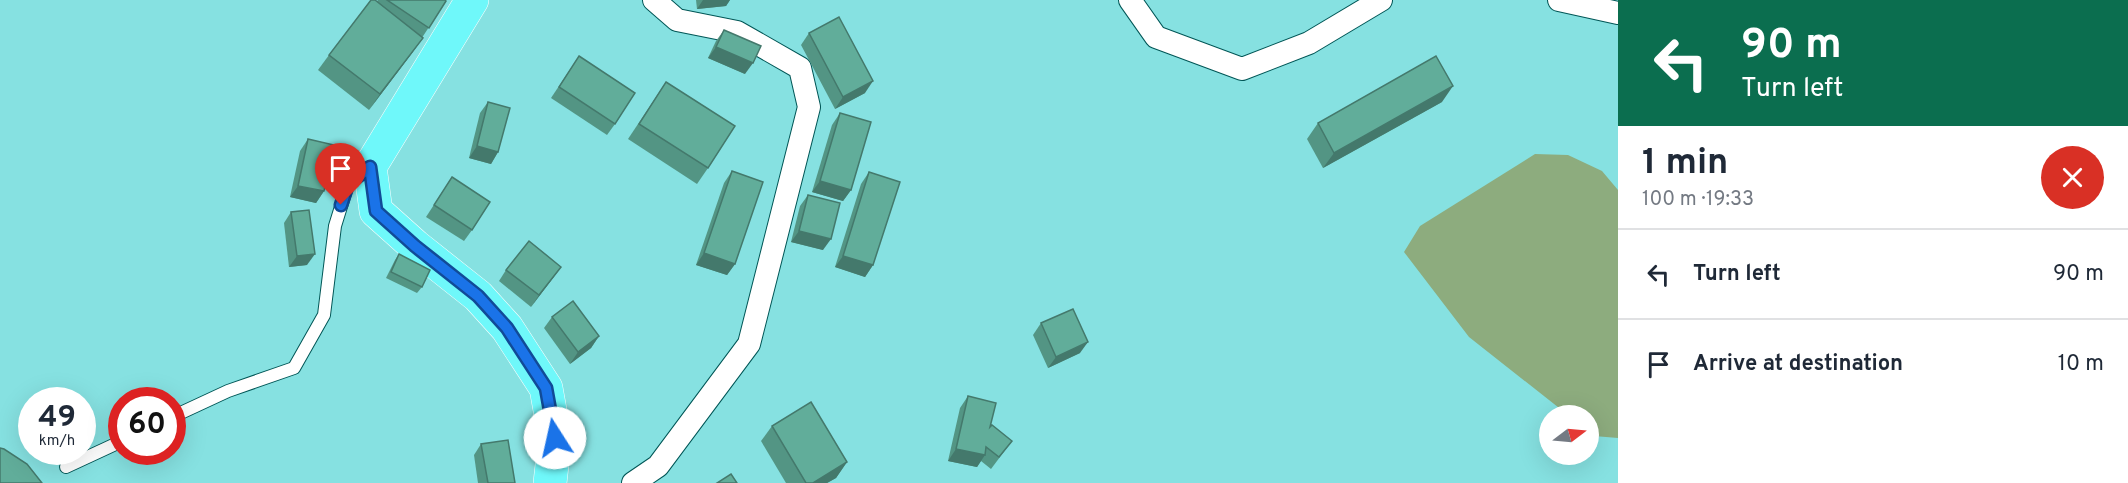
<!DOCTYPE html>
<meta charset="utf-8">
<style>
:root{--surface:#fff;--page:#f2f2f3;--text:#1f2937;--muted:#747a83;--line:#e0e1e3}
body{margin:0;font-family:Overpass,sans-serif;background:var(--page);color:var(--text);height:100vh;display:flex;flex-direction:column;font-size:22px;white-space:nowrap}
*{box-sizing:border-box;margin:0}
p{font-size:20px;color:var(--muted)}
.icon{flex:none;width:33px;height:33px;fill:none;stroke:currentColor;stroke-width:2;stroke-linecap:round;stroke-linejoin:round}
.map{position:relative;flex:1;overflow:hidden}
.sheet{display:flex;flex-direction:column;background:var(--surface);width:510px}
.sheet>*{flex:none}
.guide{background:#0b6e4f;color:#fff;overflow:hidden}
.needle{width:39px;rotate:74deg}
.tools{position:absolute;left:1539px;top:405px;display:grid;gap:12px}
.tools a{display:grid;place-items:center;width:60px;height:60px;border-radius:50%;background:var(--surface);box-shadow:0 6px 24px #0002;font-size:30px}
.speed{position:absolute;left:18px;top:387px;display:flex;gap:12px;font-size:30px;font-weight:700;text-align:center}
.speed>*{display:grid;place-content:center;width:78px;height:78px;border-radius:50%;background:var(--surface);box-shadow:0 6px 24px #0002;line-height:1}
.speed small{font-size:15px;font-weight:400}
.speed .limit{border:9px solid #d22;background:#fff;color:#111}
.pin{position:absolute;display:grid;place-items:center;width:51px;height:51px;color:#fff;margin:-62px -26px;border-radius:50% 50% 50% 0;rotate:-45deg;box-shadow:0 0 6px #0007}
.pin .icon{rotate:45deg}
.me{position:absolute;width:66px;margin:-33px;rotate:350deg;stroke-linejoin:round;filter:drop-shadow(0 0 4px #0008)}
.turn{display:flex;align-items:center;gap:21px;height:126px;padding:0 24px;font-size:27px}
.turn .icon{width:78px;height:78px;stroke-width:2.5}
.turn b{display:block;font-size:42px;line-height:51px}
.round{display:grid;place-items:center;flex:none;width:63px;height:63px;border-radius:32px;background:var(--page)}
.headline{display:flex;align-items:center;justify-content:space-between;height:102px;padding:0 24px}
h1{font-size:36px;font-weight:700;line-height:45px}
ul{padding:0;list-style:none}
li{display:flex;align-items:center;gap:18px;height:90px;padding:0 24px;border-top:2px solid var(--line)}
li div{flex:1}
li b{display:block;font-size:22px}
li em{font-style:normal}
main{display:flex;flex:1;min-height:0}
.map>svg:first-child{display:block}
.green{fill:#8dac7e}
.lines{fill:none;stroke-linecap:round;stroke-linejoin:round}
.service-casing{stroke:#005656;stroke-width:14}
.minor-casing{stroke:#005656;stroke-width:24}
.primary-casing{stroke:#fff;stroke-width:34}
.service{stroke:#fff;stroke-width:12}
.minor{stroke:#fff;stroke-width:22}
.primary{stroke:#6ff8fa;stroke-width:33}
.wall{fill:#539584}
.shaded-wall{fill:#44796c}
.building{fill:#61ad9a;stroke:#44796c;stroke-width:1.5}
.route-casing{stroke:#114b97;stroke-width:15}
.route{stroke:#1a73e8;stroke-width:10}
</style>
<main>
<div class="map">
<svg width="1618" height="483" viewBox="0 0 1618 483">
<rect width="100%" height="100%" fill="#86e1e1"/>
<polygon class="green" points="1535,154 1568,155 1602,171 1618,190 1618,438 1594,436 1589,432 1588,416 1568,415 1469,337 1404,252 1420,226"/>
<g class="lines">
<g class="service-casing">
<g id="service">
<polyline points="172,417 228,391 294,368 324,315 335,226 348,184 367,170"/>
<polyline points="66,467 122,441"/>
</g>
</g>
<g class="minor-casing">
<g id="minor">
<polyline points="1130,0 1156,37 1242,69 1309,43 1381,0"/>
<polyline points="1559,0 1618,13"/>
<polyline points="633,483 658,466 749,344 809,107 800,68 737,32 677,20 654,0"/>
</g>
</g>
<g class="primary-casing">
<polyline id="primary" points="472,0 370,167 376,211 415,246 478,296 507,328 546,388 555,438 550,483"/>
</g>
<use href="#service" class="service"/>
<use href="#minor" class="minor"/>
<use href="#primary" class="primary"/>
</g>
<g class="wall">
<polygon points="378,0 445,0 446,1 412,53 369,110 318,70 329,55"/>
<polygon points="696,0 730,0 726,6 697,9"/>
<polygon points="724,30 745,74 708,58 716,41"/>
<polygon points="809,33 865,93 835,109 801,45"/>
<polygon points="571,68 615,124 607,135 551,98"/>
<polygon points="666,82 708,168 697,184 628,139"/>
<polygon points="488,102 498,152 491,164 469,158 480,113"/>
<polygon points="1442,102 1323,168 1307,139 1318,123"/>
<polygon points="840,113 851,190 843,201 812,192 832,125"/>
<polygon points="308,139 324,191 316,203 290,197 300,151"/>
<polygon points="732,171 735,264 727,275 696,265 724,183"/>
<polygon points="869,172 873,265 865,277 835,267 861,184"/>
<polygon points="452,177 472,230 464,241 426,217"/>
<polygon points="808,195 823,250 791,242 800,206"/>
<polygon points="291,212 307,265 289,267 284,223"/>
<polygon points="399,254 422,287 417,293 386,278 395,260"/>
<polygon points="561,267 531,307 499,281 506,270"/>
<polygon points="552,317 599,336 591,348 570,364 544,328"/>
<polygon points="1041,323 1080,353 1048,368 1033,335"/>
<polygon points="968,396 990,427 1012,441 991,469 981,461 977,467 948,461 960,408"/>
<polygon points="772,426 847,462 836,478 827,483 786,483 761,441"/>
<polygon points="481,444 515,483 478,483 474,455"/>
</g>
<g class="shaded-wall">
<polygon points="703,0 730,0 726,6 697,9"/>
<polygon points="423,38 412,53 369,110 380,94"/>
<polygon points="716,47 753,63 745,74 708,58"/>
<polygon points="873,81 865,93 835,109 843,97"/>
<polygon points="1453,86 1442,102 1323,168 1334,153"/>
<polygon points="477,146 498,152 491,164 469,158"/>
<polygon points="820,181 851,190 843,201 812,192"/>
<polygon points="298,186 324,191 316,203 290,197"/>
<polygon points="799,231 831,239 823,250 791,242"/>
<polygon points="704,253 735,264 727,275 696,265"/>
<polygon points="315,254 307,265 289,267 297,256"/>
<polygon points="843,256 873,265 865,277 835,267"/>
<polygon points="561,267 553,278 531,307 539,295"/>
<polygon points="599,336 591,348 570,364 578,352"/>
<polygon points="1088,342 1080,353 1048,368 1056,357"/>
<polygon points="956,449 985,455 977,467 948,461"/>
<polygon points="847,462 836,478 827,483 813,483"/>
</g>
<g class="building">
<polygon points="371,0 375,0 423,38 380,94 329,55"/>
<polygon points="387,0 445,0 446,1 429,28"/>
<polygon points="839,17 873,81 843,97 809,33"/>
<polygon points="724,30 761,46 753,63 716,47"/>
<polygon points="579,56 635,93 615,124 559,87"/>
<polygon points="1436,56 1453,86 1334,153 1318,123"/>
<polygon points="666,82 735,126 708,168 639,124"/>
<polygon points="488,102 510,108 498,152 477,146"/>
<polygon points="840,113 871,122 851,190 820,181"/>
<polygon points="308,139 334,145 324,191 298,186"/>
<polygon points="732,171 763,182 735,264 704,253"/>
<polygon points="869,172 900,182 873,265 843,256"/>
<polygon points="452,177 490,202 472,230 434,205"/>
<polygon points="808,195 840,203 831,239 799,231"/>
<polygon points="309,210 315,254 297,256 291,212"/>
<polygon points="529,241 561,267 539,295 506,270"/>
<polygon points="399,254 430,270 422,287 391,272"/>
<polygon points="573,301 599,336 578,352 552,317"/>
<polygon points="1073,309 1088,342 1056,357 1041,323"/>
<polygon points="968,396 996,403 990,427 992,425 1012,441 999,457 986,447 985,455 956,449"/>
<polygon points="811,402 847,462 813,483 806,483 772,426"/>
<polygon points="508,440 515,483 488,483 481,444"/>
<polygon points="0,448 4,449 27,464 42,483 0,483"/>
<polygon points="731,474 737,483 717,483"/>
</g>
<g class="lines">
<g class="route-casing">
<polyline id="route" points="341,205 348,184 370,167 376,211 415,246 478,296 507,328 546,388 555,438"/>
</g>
<use href="#route" class="route"/>
</g>
</svg>
<div class="tools">
<a><svg class="needle" viewBox="-14 -14 28 28"><path d="M0-13l5 13h-10z" fill="#e53935"/><path d="M0 13l5-13h-10z" fill="#747a83"/></svg></a>
</div>
<div class="speed"><div>49<small>km/h</small></div><div class="limit">60</div></div>
<div class="pin" style="left:341px;top:205px;background:#d93025"><svg class="icon" aria-label="arrive" viewBox="0 0 24 24"><path d="M6 21V4h12l-3 4 3 4H6"/></svg></div>
<svg class="me" style="left:555px;top:438px" viewBox="-20 -20 40 40"><circle r="19" fill="#fff"/><path d="M0-13L10 11 0 6-10 11z" fill="#1a73e8"/></svg>
</div>
<section class="sheet">
<div class="guide">
<div class="turn"><svg class="icon" aria-label="left" viewBox="0 0 24 24"><path d="M17 20v-9H6M10 6l-5 5 5 5"/></svg><div><b>90 m</b>Turn left</div></div>
</div>
<div class="headline"><div><h1>1 min</h1><p>100 m · 19:33</p></div><a class="round" style="background:#d93025;color:#fff"><svg class="icon" aria-label="close" viewBox="0 0 24 24"><path d="M6 6l12 12M18 6L6 18"/></svg></a></div>
<ul>
<li><svg class="icon" aria-label="left" viewBox="0 0 24 24"><path d="M17 20v-9H6M10 6l-5 5 5 5"/></svg><div><b>Turn left</b></div><em>90 m</em></li>
<li><svg class="icon" aria-label="arrive" viewBox="0 0 24 24"><path d="M6 21V4h12l-3 4 3 4H6"/></svg><div><b>Arrive at destination</b></div><em>10 m</em></li>
</ul>
</section>
</main>
